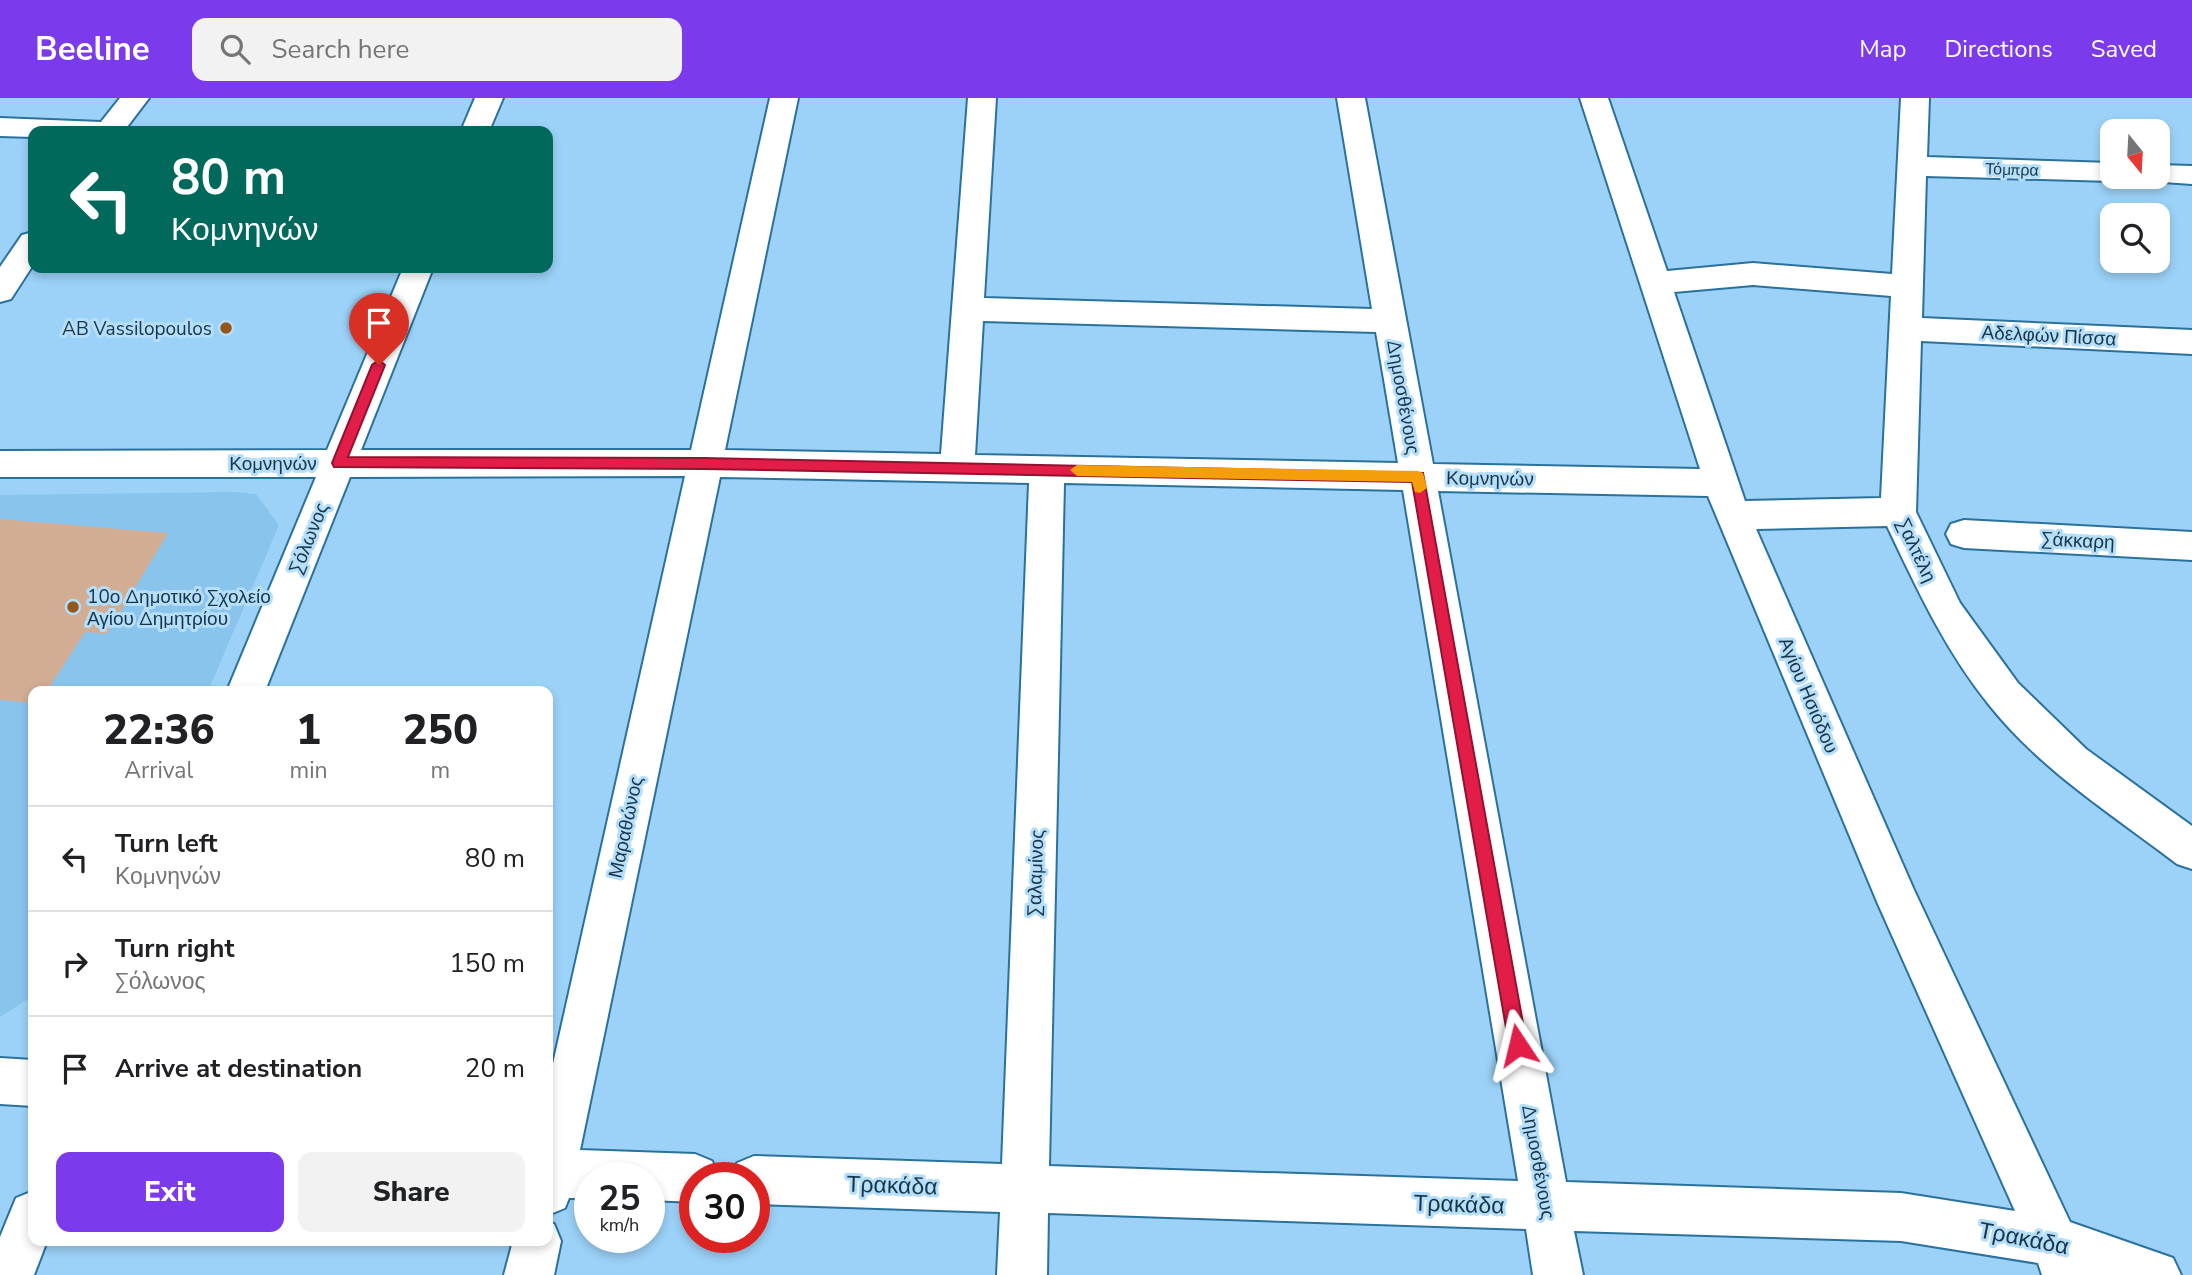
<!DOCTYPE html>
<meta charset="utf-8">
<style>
:root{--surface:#fff;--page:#f2f2f2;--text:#202124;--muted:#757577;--line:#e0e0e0;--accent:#7c3aed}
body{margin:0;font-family:"Nunito Sans",sans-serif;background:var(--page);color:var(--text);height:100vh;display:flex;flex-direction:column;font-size:26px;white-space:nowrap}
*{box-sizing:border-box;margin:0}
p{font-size:23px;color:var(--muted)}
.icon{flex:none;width:38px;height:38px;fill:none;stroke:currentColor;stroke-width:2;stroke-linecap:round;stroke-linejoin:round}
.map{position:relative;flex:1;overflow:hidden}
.panel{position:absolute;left:28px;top:588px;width:525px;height:560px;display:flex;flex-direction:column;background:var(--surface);border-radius:14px;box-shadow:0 4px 10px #0003}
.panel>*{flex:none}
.hud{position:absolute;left:28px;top:28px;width:525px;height:147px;border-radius:14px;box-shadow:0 4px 10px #0003;background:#00695c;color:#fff;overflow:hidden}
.needle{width:46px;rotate:162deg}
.fabs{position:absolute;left:2100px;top:21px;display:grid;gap:14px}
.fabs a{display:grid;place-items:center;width:70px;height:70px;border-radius:14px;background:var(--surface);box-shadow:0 4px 10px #0003;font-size:35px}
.speed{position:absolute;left:574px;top:1064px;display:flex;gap:14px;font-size:35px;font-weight:700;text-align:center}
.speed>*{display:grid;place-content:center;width:91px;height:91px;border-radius:50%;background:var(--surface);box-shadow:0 4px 10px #0003;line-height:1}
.speed small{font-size:18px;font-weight:400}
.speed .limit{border:10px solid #d22;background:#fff;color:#111}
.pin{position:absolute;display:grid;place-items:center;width:60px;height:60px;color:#fff;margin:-72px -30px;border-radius:50% 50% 50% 0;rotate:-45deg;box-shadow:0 0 7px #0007}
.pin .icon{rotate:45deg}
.me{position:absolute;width:77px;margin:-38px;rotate:350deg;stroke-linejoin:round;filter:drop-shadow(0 0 5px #0008)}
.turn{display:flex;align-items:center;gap:24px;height:147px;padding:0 28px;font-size:32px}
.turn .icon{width:91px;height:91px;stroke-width:2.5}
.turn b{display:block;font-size:49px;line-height:60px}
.eta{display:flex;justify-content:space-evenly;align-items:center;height:119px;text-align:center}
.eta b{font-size:42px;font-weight:800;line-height:49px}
.cta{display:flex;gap:14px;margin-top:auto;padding:14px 28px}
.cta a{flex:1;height:80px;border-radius:14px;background:var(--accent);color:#fff;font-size:28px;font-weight:800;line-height:80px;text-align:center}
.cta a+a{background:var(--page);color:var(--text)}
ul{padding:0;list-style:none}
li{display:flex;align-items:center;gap:21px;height:105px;padding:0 28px;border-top:2px solid var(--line)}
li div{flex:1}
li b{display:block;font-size:26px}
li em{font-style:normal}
header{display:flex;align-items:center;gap:42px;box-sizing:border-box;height:98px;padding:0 35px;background:var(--accent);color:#fff}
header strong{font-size:33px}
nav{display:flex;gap:38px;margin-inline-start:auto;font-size:24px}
.search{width:490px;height:63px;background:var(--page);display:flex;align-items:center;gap:18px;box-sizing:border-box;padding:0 24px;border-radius:14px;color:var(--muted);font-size:26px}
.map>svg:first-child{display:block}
.built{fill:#89c4ed}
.green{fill:#d0ad93}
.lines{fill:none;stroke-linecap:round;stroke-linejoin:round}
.minor-casing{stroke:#2a719c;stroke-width:4}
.minor{fill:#fff;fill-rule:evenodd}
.route{fill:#e11d48;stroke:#92132f;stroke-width:2}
.slow{fill:#f59e0b}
.poi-dot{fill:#94561b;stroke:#b5defb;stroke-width:2.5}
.labels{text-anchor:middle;stroke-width:6;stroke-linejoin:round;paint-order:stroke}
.far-street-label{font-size:16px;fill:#193649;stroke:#b5defb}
.poi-label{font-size:19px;fill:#193649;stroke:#b5defb;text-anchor:end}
.street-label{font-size:19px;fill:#193649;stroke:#b5defb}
.near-street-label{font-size:23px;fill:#193649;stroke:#b5defb}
</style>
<header>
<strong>Beeline</strong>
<div class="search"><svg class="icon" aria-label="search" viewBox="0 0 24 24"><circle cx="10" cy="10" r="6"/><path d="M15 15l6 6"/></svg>Search here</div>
<nav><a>Map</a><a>Directions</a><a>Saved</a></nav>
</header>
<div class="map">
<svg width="2192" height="1177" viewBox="0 0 2192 1177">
<rect width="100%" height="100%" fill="#9cd2f8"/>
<polygon class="built" points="233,394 256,396 279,427 208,593 33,593 33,898 0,919 0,397"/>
<polygon class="green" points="0,421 168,435 107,536 85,534 47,593 33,593 33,605 0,602"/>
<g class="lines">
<g class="minor-casing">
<g id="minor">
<polygon points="120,0 149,0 124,33 33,33 33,39 0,38 0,20 101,24"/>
<polygon points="475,0 503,0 489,33 461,33"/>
<path d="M 770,0 L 798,0 L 725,352 L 941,356 L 968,0 L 996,0 L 984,200 L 1372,211 L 1337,0 L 1365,0 L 1433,366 L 1700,371 L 1580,0 L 1608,0 L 1667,173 L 1753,165 L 1892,176 L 1901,0 L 1929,0 L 1927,59 L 2112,65 L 2112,79 L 2122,81 L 2112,83 L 1926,78 L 1922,220 L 2192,232 L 2192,256 L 1921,243 L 1916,414 L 1960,505 L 2018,585 L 2086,651 L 2192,728 L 2192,771 L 2177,766 C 2113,717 2041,672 1990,608 C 1946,554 1917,491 1887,428 L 1756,431 L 1914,792 L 2070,1124 L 2173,1160 L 2181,1177 L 2042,1177 L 2038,1165 L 1901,1143 L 1574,1133 L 1583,1177 L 1533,1177 L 1526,1131 L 1048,1115 L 1047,1177 L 997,1177 L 1000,1114 L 754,1106 L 754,1080 L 731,1080 L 737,1065 L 754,1058 L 1002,1066 L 1029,385 L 720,379 L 580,1052 L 695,1056 L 712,1063 L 719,1080 L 695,1080 L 695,1104 L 649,1102 L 649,1080 L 590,1080 L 590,1100 L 569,1100 L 565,1110 L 548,1117 L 548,988 L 685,378 L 350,379 L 265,593 L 227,593 L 316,379 L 0,379 L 0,353 L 327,352 L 403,170 L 433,170 L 361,352 L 691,352 ZM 1753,187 L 1891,198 L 1881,400 L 1745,403 L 1674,194 ZM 983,223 L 1376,234 L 1398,365 L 975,357 ZM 1064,385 L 1403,392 L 1518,1083 L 1049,1068 ZM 1438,393 L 1708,398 L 1878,806 L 2015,1113 L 1901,1095 L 1566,1084 Z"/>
<polygon points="2158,67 2192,68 2192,86 2148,83 2145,79 2158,79"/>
<polygon points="33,134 33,167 11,201 0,204 0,169 22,137"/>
<polygon points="1964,422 2192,434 2192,462 1964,450 1951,446 1946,436 1951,426"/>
<polygon points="0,960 33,962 33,1008 0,1006"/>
<polygon points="33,1093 33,1143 47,1143 34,1177 0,1177 0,1139 16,1100"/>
<polygon points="548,1123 554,1126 561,1143 554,1177 504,1177 513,1143 548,1143"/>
</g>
</g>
<use href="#minor" class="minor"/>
</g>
<polygon class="route" points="379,262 385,267 348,359 703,360 1423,375 1527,947 1525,954 1518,957 1512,954 1509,947 1412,384 703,371 334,369 332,365 372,267"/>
<polygon class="slow" points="1077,367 1418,373 1423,375 1427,390 1420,395 1415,394 1412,384 1077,378 1070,372"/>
<g class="poi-dot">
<circle cx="226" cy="230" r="7"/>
<circle cx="73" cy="509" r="7"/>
</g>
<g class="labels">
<g class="far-street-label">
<text transform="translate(2012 71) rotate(2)" y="6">Τόμπρα</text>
</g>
<g class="poi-label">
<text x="212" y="237">AB Vassilopoulos</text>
<text x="87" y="505" text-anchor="start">10ο Δημοτικό Σχολείο<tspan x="87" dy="22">Αγίου Δημητρίου</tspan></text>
</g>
<g class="street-label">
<text transform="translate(2049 237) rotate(3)" y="7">Αδελφών Πίσσα</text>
<text transform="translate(1404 299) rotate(80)" y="7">Δημοσθένους</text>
<text x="273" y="372">Κομνηνών</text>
<text transform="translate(1490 380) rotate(1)" y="7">Κομνηνών</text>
<text transform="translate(308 440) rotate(-68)" y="7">Σόλωνος</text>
<text transform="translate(2078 442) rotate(3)" y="7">Σάκκαρη</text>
<text transform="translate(1917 452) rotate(65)" y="7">Σαλτέλη</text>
<text transform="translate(1809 597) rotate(67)" y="7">Αγίου Ησιόδου</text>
<text transform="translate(625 729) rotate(-78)" y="7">Μαραθώνος</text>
<text transform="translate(1035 775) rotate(-88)" y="7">Σαλαμίνος</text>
<text transform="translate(1539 1064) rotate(80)" y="7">Δημοσθένους</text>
</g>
<g class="near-street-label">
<text transform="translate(892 1087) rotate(2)" y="8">Τρακάδα</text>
<text transform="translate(1459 1106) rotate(2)" y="8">Τρακάδα</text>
<text transform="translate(2024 1140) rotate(11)" y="8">Τρακάδα</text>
</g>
</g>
</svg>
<div class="fabs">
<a><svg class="needle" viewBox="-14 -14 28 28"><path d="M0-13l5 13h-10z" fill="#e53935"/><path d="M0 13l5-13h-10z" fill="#757577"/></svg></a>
<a><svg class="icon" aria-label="search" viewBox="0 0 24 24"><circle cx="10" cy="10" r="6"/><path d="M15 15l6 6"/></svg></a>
</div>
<div class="speed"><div>25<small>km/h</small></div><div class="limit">30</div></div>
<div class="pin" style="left:379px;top:267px;background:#d93025"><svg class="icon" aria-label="arrive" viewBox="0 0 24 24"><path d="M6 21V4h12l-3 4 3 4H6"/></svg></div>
<svg class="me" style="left:1518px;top:947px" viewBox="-20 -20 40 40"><path d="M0-17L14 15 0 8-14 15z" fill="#e11d48" stroke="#fff" stroke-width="4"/></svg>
<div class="hud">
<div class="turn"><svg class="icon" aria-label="left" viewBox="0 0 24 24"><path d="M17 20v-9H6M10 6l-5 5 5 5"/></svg><div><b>80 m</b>Κομνηνών</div></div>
</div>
<section class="panel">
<div class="eta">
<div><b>22:36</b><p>Arrival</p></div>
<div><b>1</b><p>min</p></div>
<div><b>250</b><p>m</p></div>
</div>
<ul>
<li><svg class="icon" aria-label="left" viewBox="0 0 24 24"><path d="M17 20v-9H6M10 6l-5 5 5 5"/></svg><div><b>Turn left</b><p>Κομνηνών</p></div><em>80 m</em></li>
<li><svg class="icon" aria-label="right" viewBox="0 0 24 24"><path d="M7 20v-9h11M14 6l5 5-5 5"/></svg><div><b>Turn right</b><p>Σόλωνος</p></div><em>150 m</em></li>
<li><svg class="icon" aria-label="arrive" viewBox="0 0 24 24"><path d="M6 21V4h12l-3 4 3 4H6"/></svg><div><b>Arrive at destination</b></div><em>20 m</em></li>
</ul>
<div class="cta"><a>Exit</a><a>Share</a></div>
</section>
</div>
